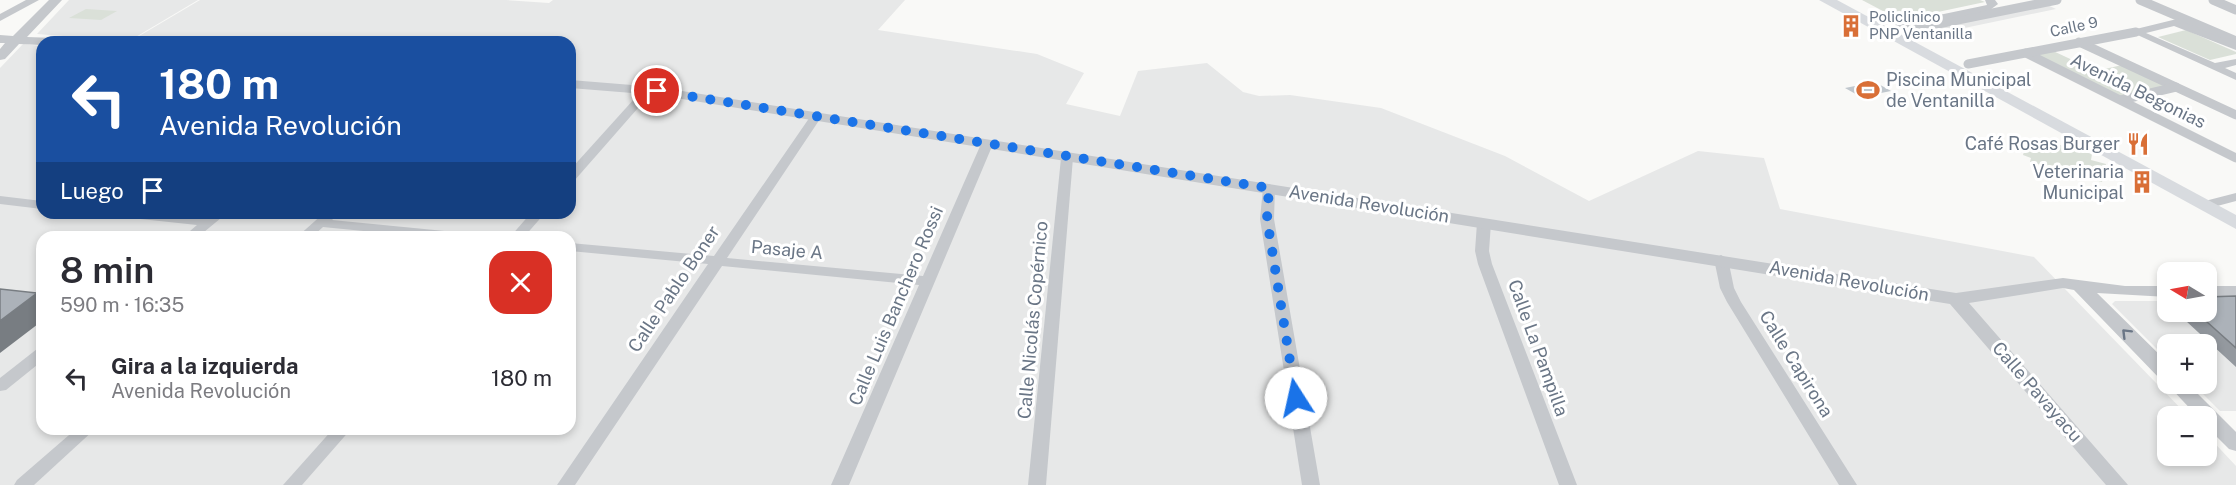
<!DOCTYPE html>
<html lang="es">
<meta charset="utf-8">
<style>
:root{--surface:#fff;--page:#f2f2f3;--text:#2b2b33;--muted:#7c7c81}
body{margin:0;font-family:"Public Sans",sans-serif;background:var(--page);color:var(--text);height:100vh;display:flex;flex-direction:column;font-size:22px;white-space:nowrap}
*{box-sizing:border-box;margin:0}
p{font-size:20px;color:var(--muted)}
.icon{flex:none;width:33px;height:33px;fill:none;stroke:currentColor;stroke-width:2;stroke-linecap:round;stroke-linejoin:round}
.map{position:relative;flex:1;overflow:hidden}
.side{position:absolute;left:36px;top:231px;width:540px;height:204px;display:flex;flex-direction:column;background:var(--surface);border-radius:18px;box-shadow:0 3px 9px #0003}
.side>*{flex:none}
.guide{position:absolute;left:36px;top:36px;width:540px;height:183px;border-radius:18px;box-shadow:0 3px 9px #0003;background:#1a4fa0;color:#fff;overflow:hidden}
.needle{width:39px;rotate:280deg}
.controls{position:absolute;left:2157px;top:262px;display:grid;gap:12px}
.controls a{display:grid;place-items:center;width:60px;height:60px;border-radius:12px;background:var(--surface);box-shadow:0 3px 9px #0003;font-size:30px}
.pin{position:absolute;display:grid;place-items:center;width:51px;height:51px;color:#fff;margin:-26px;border:3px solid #fff;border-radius:50%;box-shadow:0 2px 6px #0007}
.me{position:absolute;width:66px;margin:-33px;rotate:350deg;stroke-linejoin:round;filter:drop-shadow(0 0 4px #0008)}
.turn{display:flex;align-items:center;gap:21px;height:126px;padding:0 24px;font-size:27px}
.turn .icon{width:78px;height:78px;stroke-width:2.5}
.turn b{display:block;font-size:42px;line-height:51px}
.then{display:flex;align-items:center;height:57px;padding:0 24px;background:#0003;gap:12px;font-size:22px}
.round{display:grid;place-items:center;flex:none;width:63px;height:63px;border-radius:18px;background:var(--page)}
.headline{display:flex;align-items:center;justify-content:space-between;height:102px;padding:0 24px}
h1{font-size:36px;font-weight:600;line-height:45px}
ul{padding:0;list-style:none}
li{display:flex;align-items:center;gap:18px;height:90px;padding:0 24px}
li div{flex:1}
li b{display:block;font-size:22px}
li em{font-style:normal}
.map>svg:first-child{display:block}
.built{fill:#e7e8e8;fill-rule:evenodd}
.green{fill:#dae0d8}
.water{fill:#c0c7cd}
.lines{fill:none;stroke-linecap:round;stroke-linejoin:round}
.pedestrian{stroke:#c5c8cc;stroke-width:9}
.minor{fill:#c5c8cc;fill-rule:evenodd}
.tertiary{fill:#c5c8cc;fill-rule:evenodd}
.secondary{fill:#d8dbdf;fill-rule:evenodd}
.wall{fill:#94999f}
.shaded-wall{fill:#787d82}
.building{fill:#acb2b9;stroke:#787d82;stroke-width:1.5}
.oneway{stroke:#6a7686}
.route{stroke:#1a73e8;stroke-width:10;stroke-dasharray:0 18}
.labels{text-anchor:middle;stroke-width:6;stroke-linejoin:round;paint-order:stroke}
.far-poi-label{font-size:15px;fill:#6a7686;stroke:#fff;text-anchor:start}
.far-street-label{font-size:15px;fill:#6a7686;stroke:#fff}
.poi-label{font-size:18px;fill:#6a7686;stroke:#fff;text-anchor:end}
.street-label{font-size:18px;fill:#6a7686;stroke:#fff}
</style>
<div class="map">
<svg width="2236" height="485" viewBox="0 0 2236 485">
<rect width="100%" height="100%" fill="#f9f9f7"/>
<g class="built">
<polygon points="69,0 198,0 129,41 37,34"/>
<path d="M 200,0 L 506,0 L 549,3 L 553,0 L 905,0 L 878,30 L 1037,54 L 1084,73 L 1066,104 L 1120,116 L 1138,71 L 1207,63 L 1243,92 L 1259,96 L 1290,95 L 1381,108 L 1505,156 L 1589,201 L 1698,151 L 1764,158 L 1780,209 L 2034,257 L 2189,417 L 2168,417 L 2168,456 L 2206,456 L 2207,435 L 2236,466 L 2236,485 L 0,485 L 0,68 L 23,44 L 42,46 L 42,213 L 570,213 L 570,42 L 129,42 ZM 42,237 L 570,237 L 570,429 L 42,429 Z"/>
<polygon points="2043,3 2056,9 1926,36 1913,29"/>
<polygon points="2115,301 2167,301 2168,312 2206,312 2236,301 2236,411 2220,411 2193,384 2206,384 2206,345 2168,345 2167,359 2112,304"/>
</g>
<g class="green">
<polygon points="1862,0 1980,0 1985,2 1900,20"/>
<polygon points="86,9 117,11 101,20 69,18"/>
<polygon points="2186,30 2236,52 2236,54 2210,60 2158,37"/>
<polygon points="2051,50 2096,71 2122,65 2167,87 2121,98 2033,54"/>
<polygon points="2045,141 2092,154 2091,160 2106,164 2102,182 2030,162 2031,158 2023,155 2026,145 2044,147"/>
</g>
<polygon class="water" points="1875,82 1891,91 1861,97 1845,88"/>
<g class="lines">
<g class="pedestrian">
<polyline points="2140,0 2236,41"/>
<polyline points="2213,0 2236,10"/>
<polyline points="1913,29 2057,0"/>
<polyline points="2079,42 2236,115"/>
<polyline points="2026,53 2236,158"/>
<polyline points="1968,64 2136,32"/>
<polyline points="2121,100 2176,87"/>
</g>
<g class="minor">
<polygon points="26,0 39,0 0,21 0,14"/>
<polygon points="1985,0 1995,0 1998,4 1990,10 1896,30 1891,27 1896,24 1987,5"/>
<polygon points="2181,18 2185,19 2185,23 2236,43 2236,50 2174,26 2146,33 2215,63 2236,59 2236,65 2225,68 2236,73 2236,80 2131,32 2132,30"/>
<polygon points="648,87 652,88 652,92 574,181 570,182 570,170 644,88"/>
<polygon points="816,113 822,116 727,258 923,276 981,144 987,140 993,144 849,485 831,485 919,285 722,266 575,485 557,485 708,264 570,251 570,243 714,256 812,114"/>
<polygon points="1067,154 1073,158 1046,485 1028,485 1061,158"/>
<polygon points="1269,184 1275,188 1274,219 1320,485 1302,485 1260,219 1263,188"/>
<polygon points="2236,193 2236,201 2206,209 2200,205 2201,202"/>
<polygon points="0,196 42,201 42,209 0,204"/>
<polygon points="115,213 160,213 206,218 212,213 227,213 198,237 183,237 197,225 122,217"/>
<polygon points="324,213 339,213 332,220 465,233 472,237 424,237 323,227 312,237 297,237"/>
<polygon points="531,213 545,213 524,237 510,237"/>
<polygon points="1484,219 1491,223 1489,251 1492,264 1577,485 1559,485 1478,264 1475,251 1477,223"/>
<polygon points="1721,255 1728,259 1734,288 1741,302 1857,485 1839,485 1727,302 1720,288 1714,259"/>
<polygon points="42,348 42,361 6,390 0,391 0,378 37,349"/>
<polygon points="76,429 95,429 34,485 14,485 17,480"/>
<polygon points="333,429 351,429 302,485 283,485"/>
</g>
<g class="tertiary">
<polygon points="49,0 62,0 27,37 56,38 62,42 42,42 42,45 19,44 5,59 0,60 0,49 5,43 0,43 0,35 13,36"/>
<polygon points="570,80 657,87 1956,293 2063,278 2125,286 2168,286 2168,297 2097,293 2168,363 2168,381 2161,380 2074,290 2063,288 1969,303 2128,485 2106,485 1950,304 657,95 570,88"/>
<rect x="2206" y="286" width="30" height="12"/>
<polygon points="2167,384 2188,384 2236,432 2236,451 2229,449 2206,426 2206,417 2198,417"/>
</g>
<polygon class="secondary" points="1819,0 1837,0 2236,215 2236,229"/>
</g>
<polygon class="wall" points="2236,296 2236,367 2186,321 2190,315 2187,312 2206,312"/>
<polygon class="shaded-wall" points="37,293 42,301 42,321 0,353 0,321"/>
<g class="building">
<polygon points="0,289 37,293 0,321"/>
<polygon points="2236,296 2236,348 2196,312 2206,312 2206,297"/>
</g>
<defs><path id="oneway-chevron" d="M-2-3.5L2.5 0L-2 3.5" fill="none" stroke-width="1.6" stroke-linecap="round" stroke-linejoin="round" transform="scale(1.5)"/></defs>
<use class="oneway" href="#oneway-chevron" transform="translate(2126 333) rotate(-135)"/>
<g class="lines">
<polyline class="route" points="657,91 1269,188 1267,219 1296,398"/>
</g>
<defs>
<g id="building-bare" transform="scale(1.8)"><path d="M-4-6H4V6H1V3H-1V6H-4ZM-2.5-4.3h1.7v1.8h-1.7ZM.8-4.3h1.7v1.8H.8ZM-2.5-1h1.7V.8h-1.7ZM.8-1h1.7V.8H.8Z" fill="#d96f37" stroke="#fff" stroke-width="2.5" paint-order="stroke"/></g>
<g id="stadium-bare" transform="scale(1.8)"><path d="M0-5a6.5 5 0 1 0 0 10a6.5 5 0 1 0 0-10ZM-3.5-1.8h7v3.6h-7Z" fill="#d96f37" stroke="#fff" stroke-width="2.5" paint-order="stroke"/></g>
<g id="restaurant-bare" transform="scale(1.8)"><path d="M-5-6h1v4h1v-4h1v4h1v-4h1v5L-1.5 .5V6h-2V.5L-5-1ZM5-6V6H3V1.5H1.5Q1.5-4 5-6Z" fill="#d96f37" stroke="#fff" stroke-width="2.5" paint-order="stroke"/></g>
</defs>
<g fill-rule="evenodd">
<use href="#building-bare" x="1851" y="26"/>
<use href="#stadium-bare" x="1868" y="90"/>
<use href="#restaurant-bare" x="2138" y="144"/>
<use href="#building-bare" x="2142" y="182"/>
</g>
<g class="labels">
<g class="far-poi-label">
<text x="1869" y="22">Policlinico<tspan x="1869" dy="17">PNP Ventanilla</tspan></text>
</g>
<g class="far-street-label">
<text transform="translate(2074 27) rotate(-12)" y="5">Calle 9</text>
</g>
<g class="poi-label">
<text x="1886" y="86" text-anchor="start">Piscina Municipal<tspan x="1886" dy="21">de Ventanilla</tspan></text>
<text x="2120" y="150">Café Rosas Burger</text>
<text x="2124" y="178">Veterinaria<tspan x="2124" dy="21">Municipal</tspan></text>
</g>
<g class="street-label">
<text transform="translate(2138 91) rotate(26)" y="6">Avenida Begonias</text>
<text transform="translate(1369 204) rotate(9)" y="6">Avenida Revolución</text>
<text transform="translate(787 250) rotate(5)" y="6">Pasaje A</text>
<text transform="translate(1849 281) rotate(10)" y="6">Avenida Revolución</text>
<text transform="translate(674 289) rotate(-56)" y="6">Calle Pablo Boner</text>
<text transform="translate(896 306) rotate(-67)" y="6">Calle Luis Banchero Rossi</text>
<text transform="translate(1033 320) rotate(-85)" y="6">Calle Nicolás Copérnico</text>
<text transform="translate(1538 348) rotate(70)" y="6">Calle La Pampilla</text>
<text transform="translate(1796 364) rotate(58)" y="6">Calle Capirona</text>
<text transform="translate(2037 392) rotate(49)" y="6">Calle Pavayacu</text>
</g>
</g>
</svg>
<div class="controls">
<a><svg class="needle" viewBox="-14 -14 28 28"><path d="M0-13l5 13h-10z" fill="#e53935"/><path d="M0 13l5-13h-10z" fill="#7c7c81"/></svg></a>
<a>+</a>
<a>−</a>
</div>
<div class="pin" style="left:657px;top:91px;background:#d93025"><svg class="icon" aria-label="arrive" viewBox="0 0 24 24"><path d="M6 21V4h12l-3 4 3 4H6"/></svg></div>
<svg class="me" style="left:1296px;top:398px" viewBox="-20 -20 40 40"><circle r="19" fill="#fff"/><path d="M0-13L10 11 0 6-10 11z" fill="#1a73e8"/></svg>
<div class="guide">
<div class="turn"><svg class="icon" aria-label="left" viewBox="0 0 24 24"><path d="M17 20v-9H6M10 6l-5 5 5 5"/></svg><div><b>180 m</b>Avenida Revolución</div></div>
<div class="then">Luego<svg class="icon" aria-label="arrive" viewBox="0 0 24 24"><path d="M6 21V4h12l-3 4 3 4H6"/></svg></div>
</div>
<section class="side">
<div class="headline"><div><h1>8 min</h1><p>590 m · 16:35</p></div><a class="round" style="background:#d93025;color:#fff"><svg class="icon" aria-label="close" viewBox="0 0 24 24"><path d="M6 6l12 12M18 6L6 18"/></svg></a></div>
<ul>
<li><svg class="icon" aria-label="left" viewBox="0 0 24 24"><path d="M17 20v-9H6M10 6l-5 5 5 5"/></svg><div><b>Gira a la izquierda</b><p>Avenida Revolución</p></div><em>180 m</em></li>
</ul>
</section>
</div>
